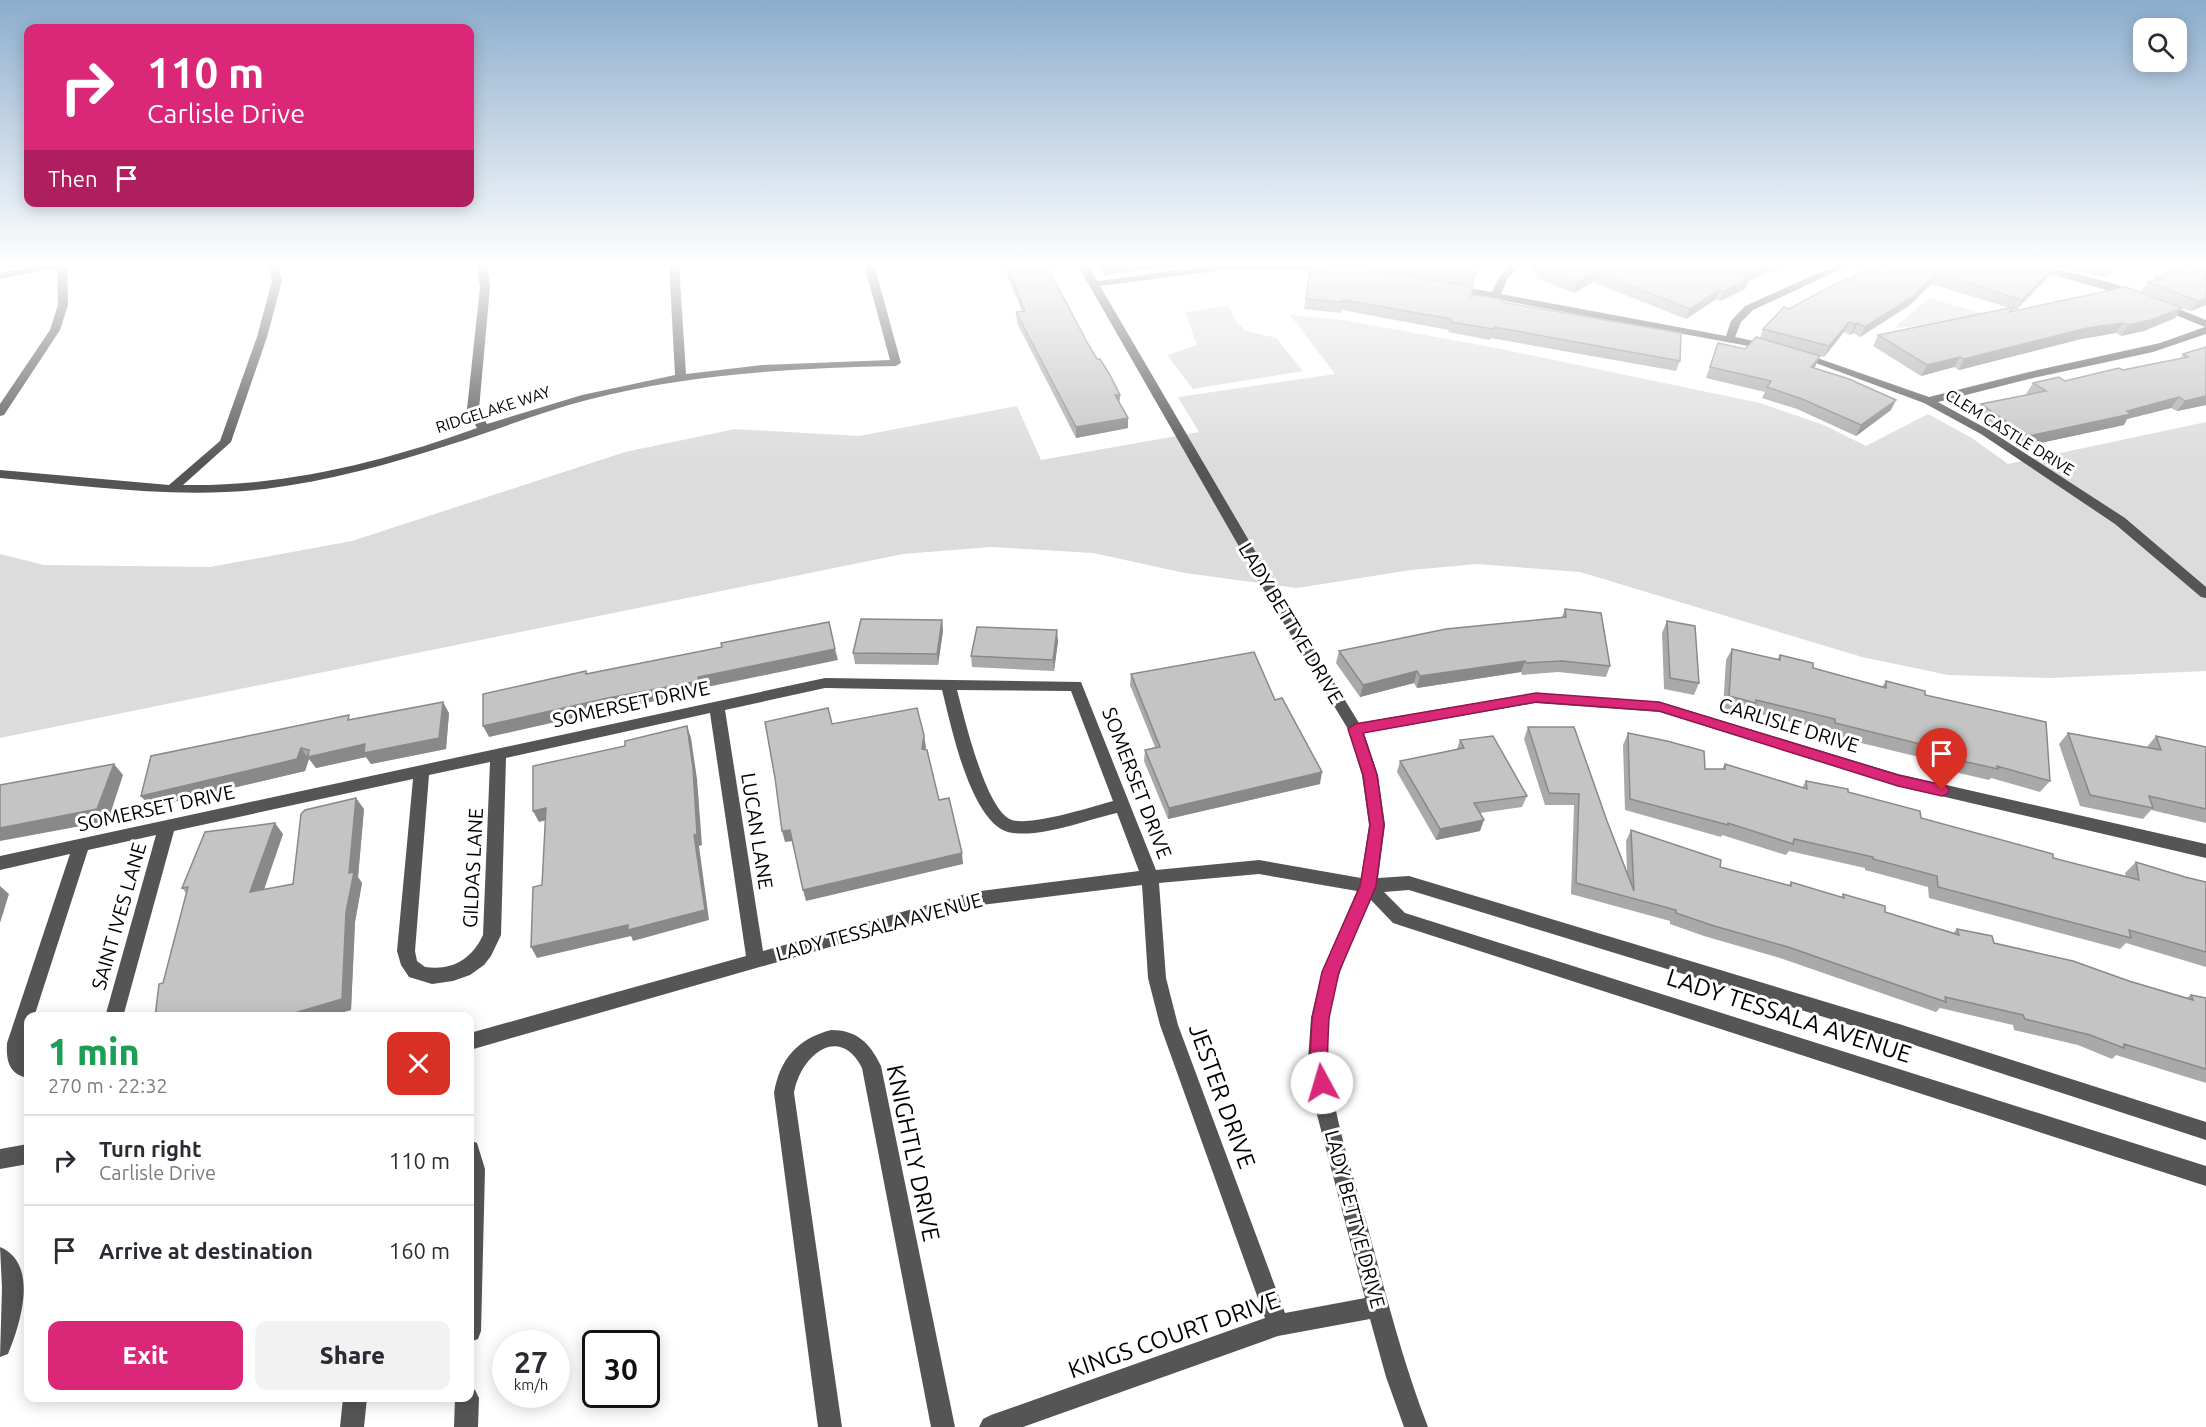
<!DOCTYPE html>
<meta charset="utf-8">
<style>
:root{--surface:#fff;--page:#f2f2f3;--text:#2b2b33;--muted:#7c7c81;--line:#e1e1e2;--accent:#db2777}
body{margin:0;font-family:Ubuntu,sans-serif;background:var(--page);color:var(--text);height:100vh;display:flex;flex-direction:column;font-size:22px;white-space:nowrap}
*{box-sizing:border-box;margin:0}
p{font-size:20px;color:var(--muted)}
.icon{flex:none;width:33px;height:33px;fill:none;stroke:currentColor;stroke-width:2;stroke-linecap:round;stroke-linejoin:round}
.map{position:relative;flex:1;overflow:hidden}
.side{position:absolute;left:24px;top:1012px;width:450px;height:390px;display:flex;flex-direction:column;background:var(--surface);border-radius:12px;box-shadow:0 3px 15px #0003}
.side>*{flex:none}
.banner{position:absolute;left:24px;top:24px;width:450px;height:183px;border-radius:12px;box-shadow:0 3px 15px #0003;background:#db2777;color:#fff;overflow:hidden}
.controls{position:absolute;left:2133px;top:18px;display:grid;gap:12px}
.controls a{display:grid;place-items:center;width:54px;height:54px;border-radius:12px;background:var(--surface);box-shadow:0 3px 15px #0003;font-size:30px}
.speed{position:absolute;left:492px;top:1330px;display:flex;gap:12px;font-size:30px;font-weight:700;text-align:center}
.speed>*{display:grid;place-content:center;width:78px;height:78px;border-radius:50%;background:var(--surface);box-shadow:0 3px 15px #0003;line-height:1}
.speed small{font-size:15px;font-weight:400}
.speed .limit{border:3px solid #111;border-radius:9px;background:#fff;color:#111}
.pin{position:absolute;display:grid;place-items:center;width:51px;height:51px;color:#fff;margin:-62px -26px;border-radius:50% 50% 50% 0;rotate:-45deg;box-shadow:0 0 6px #0007}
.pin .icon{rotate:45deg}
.me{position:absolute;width:66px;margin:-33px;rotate:354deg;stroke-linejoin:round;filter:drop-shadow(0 0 4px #0008)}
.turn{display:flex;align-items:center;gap:21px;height:126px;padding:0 24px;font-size:27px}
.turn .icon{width:78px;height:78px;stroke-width:2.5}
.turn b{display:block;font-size:42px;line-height:51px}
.then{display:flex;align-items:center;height:57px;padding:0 24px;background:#0003;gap:12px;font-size:22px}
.round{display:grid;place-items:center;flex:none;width:63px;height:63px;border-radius:12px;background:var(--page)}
.headline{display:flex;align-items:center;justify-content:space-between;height:102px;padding:0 24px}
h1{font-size:36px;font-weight:800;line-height:45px;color:#1e9e55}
.action{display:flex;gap:12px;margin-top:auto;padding:12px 24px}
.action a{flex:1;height:69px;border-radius:12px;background:var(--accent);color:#fff;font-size:24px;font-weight:800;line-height:69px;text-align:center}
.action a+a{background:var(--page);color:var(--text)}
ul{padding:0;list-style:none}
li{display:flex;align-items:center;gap:18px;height:90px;padding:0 24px;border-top:2px solid var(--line)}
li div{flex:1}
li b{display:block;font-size:22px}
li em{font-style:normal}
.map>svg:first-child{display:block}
.green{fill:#dcdcdc}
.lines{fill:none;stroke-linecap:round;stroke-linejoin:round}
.minor{fill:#555;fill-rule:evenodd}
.wall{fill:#a9a9a9;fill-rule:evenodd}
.shaded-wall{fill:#898989}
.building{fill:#c4c4c4;stroke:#898989;stroke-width:1.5}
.route{fill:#db2777;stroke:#8e194d;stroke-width:1.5}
.labels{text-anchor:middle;stroke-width:6;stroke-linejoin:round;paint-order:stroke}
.far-street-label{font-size:16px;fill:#000;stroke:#fff}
.street-label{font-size:20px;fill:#000;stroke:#fff}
.near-street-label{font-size:24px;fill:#000;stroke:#fff}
</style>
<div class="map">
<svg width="2206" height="1427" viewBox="0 0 2206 1427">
<rect width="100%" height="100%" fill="#fff"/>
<g class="green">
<polygon points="1929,298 1989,315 1932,325 1894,328"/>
<polygon points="1228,306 1236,321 1246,331 1276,338 1303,371 1193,389 1167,355 1197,345 1185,312"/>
<polygon points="1290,315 1343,320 1491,347 1760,403 1824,425 1866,446 1928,414 1972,438 2008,464 2206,422 2206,671 2050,678 1948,675 1862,657 1580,572 1477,564 1411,570 1297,588 1185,573 1093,553 991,547 903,554 0,738 0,554 44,565 210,567 352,541 625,452 735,429 859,436 1017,406 1041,460 1199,432 1178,397 1335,374"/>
</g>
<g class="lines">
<g class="minor">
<polygon points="49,264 70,264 67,266 68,305 60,330 4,415 0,416 0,404 50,330 58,305 57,268 0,279 0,273"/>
<path d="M 268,264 L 278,264 L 282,281 L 267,337 L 231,442 L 183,485 C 284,487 383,462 477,428 L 467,409 L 480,287 L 477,264 L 487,264 L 490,287 L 479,409 L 487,424 L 582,395 L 675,375 L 669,264 L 679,264 L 686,374 L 762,365 L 890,360 L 864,264 L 874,264 L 901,363 L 896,366 C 792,368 687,374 587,400 C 541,412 497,430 452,444 C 391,464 328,481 265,489 C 176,499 88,486 0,478 L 0,470 L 169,485 L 220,441 L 257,337 L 272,281 Z"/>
<path d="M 1077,264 L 1087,264 L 1097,281 L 1224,264 L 1330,266 L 1335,269 L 1330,272 L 1279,269 L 1224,270 L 1100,286 L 1286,604 L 1359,723 L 1535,693 L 1660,702 L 1898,774 L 2206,844 L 2206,858 L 1898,786 L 1660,712 L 1535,703 L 1364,733 L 1378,775 L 1385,825 L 1378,878 L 1409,876 L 1899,1024 L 2206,1122 L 2206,1140 L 1899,1040 L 1409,890 L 1384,892 L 1405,913 L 2206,1166 L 2206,1186 L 1399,925 L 1393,923 L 1371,900 C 1354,938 1333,978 1329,1020 C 1323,1089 1348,1156 1366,1221 C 1385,1291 1402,1360 1428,1427 L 1404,1427 L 1386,1377 L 1370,1319 L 1278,1336 L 1023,1427 L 979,1427 L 983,1419 L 991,1415 L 1265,1318 L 1160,1025 L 1148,978 L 1142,885 L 973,906 L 470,1050 L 470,1033 L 746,956 L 710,713 L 506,758 L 501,935 L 491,956 L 484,965 L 470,975 L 453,981 L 432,984 L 409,977 L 401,965 L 397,951 L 413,779 L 174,831 L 123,1017 L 105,1017 L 156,835 L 88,850 L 34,1017 L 28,1017 L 28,1034 L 25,1043 L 28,1078 C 9,1074 6,1061 7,1043 L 70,854 L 0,870 L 0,856 L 825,678 L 1081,682 L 1156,870 L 1259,860 L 1361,878 L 1369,825 L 1362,775 L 1348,729 L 1272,604 ZM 825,688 L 942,690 C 951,724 971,829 1013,833 C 1044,837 1086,820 1117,813 L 1139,871 L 973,892 L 763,951 L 725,710 ZM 957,690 L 1071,691 L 1113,801 C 1092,807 1031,826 1012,820 C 986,812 964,716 957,690 ZM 490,762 L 483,935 C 472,959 452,971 425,967 L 417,961 L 415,951 L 429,775 ZM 1259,874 L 1357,891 L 1322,972 L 1311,1018 L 1308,1060 L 1315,1107 L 1365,1298 L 1285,1313 L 1178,1025 L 1166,978 L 1159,883 Z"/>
<polygon points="1511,264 1521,264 1508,278 1501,294 1726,336 1731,321 1745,306 1839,264 1852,264 1753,310 1741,322 1735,337 1774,345 1774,349 1770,350 1451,291 1446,288 1451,285 1492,292 1499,277"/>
<path d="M 2014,264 C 2037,264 2124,282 2140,295 L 2135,298 Z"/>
<polygon points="2156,303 2164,303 2206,320 2206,334 2153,352 2029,379 1938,402 1989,430 2125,518 2206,587 2206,598 2201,597 2115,524 1981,434 1924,403 1794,355 1795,353 1803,353 1929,397 2029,372 2160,343 2205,327 2156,307"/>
<path d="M 831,1030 C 857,1030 870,1043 881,1066 L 955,1427 L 931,1427 L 862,1068 C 839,1023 800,1056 794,1093 L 842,1427 L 818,1427 L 774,1093 C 780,1059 797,1039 831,1030 Z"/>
<polygon points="470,1140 477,1143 485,1169 481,1331 478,1339 470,1342"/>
<polygon points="28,1144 28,1164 0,1169 0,1149"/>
<path d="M 0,1247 C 40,1264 20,1325 8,1354 L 0,1357 L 2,1288 Z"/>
<polygon points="470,1388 475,1390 479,1398 478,1427 454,1427 455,1398 470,1398"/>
<polygon points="343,1398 367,1398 364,1427 340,1427"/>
</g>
</g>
<g class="wall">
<polygon points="996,264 1044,264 1088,344 1120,395 1119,403 1128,418 1128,428 1076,438 1017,323 1016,312 1022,311 1004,268 998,269"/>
<polygon points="1096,264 1190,264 1104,275"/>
<path d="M 1311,264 L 1479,264 L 1470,297 L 1501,302 L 1680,361 L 1676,371 L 1491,338 L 1490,340 L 1448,332 L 1449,330 L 1342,310 L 1341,313 L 1304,309 ZM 1381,271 L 1392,273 L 1467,286 Z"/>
<polygon points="1534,264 1789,264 1748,281 1745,289 1720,301 1716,299 1686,319 1593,282 1574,293 1536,278 1537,273 1532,271"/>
<polygon points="1882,264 2114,264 2113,268 2107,278 2054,267 2049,276 2016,310 2013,309 2012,312 2166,302 2141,292 2148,282 2152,281 2155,277 2206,264 2206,305 2191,311 2181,308 2175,318 2144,331 2121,336 2116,333 2081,339 1959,370 1954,367 1921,376 1873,346 1878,335 2010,308 1931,284 1910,305 1860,337 1853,333 1850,335 1844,332 1824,357 1816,355 1815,367 1814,368 1891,410 1856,436 1797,409 1762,398 1765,392 1706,378 1718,343 1745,349 1760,338 1763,329 1789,309 1850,280 1876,270"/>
<polygon points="2206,347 2206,405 2177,411 2171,408 2127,419 2124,425 2021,447 1975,415 1981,404 2028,395 2026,394 2033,383 2065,381 2181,358 2183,354"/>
<polygon points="1565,609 1610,666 1606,677 1558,672 1522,675 1521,672 1417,688 1414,683 1360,697 1336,663 1339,651 1562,617"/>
<polygon points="942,620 943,631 938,665 855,664 853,653"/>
<polygon points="1667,621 1699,683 1694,695 1664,689 1662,633"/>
<polygon points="1058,641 1054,671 972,667 971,656"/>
<polygon points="1732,649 1777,660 1780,655 1813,668 1882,687 1886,681 1925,695 2050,781 2040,792 1991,778 1989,780 1950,771 1948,764 1828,735 1828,731 1752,712 1750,714 1723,708 1726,660"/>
<polygon points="1131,674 1275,700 1320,784 1168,819 1144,761 1145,750 1155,747 1130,685"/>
<polygon points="449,713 446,749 371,764 366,757 316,768 309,759 305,771 151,807 141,796 352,720"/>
<polygon points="1528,727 1607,821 1627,874 1626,841 1631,830 1720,867 1789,885 1791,882 1842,897 1843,894 1885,912 1953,933 1957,929 1994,943 2186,998 2191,995 2206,998 2206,1083 2116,1055 2112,1059 2078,1045 2014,1030 2013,1025 1940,1008 1936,1012 1780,958 1704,936 1670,924 1670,921 1571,894 1574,805 1545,805 1524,739"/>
<polygon points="1628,733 1705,769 1722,769 1725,764 1802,788 1806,781 1848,792 1921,818 2053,858 2126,876 2125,873 2136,862 2185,877 2206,882 2206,967 2126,943 2120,949 1929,898 1928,887 1865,870 1865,868 1789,851 1786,855 1722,835 1721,837 1625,810 1623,745"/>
<polygon points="2068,733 2146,748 2156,736 2206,747 2206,823 2151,810 2143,819 2080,806 2059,744"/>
<polygon points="1460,740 1527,796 1522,807 1480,813 1480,831 1436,840 1397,772 1400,761 1457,749"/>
<polygon points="364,809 358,877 362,883 355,922 351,1010 326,1017 155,1017 186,893 182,888 283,834 264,890 293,884"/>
</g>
<g class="shaded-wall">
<polygon points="997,264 1004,264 1004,268 998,269"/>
<polygon points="1111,264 1190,264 1104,275 1104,265"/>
<polygon points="1769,264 1789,264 1748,281 1745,289 1720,301 1724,291 1741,275"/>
<polygon points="2055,266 2049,276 2016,310 2022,300"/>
<polygon points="1596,272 1593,282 1574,293 1577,283"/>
<polygon points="1937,273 1931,284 1910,305 1860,337 1865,327"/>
<polygon points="1720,289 1716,299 1686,319 1690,309"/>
<polygon points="2206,298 2206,305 2191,311 2198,301"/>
<polygon points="2182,308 2175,318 2144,331 2121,336 2128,325"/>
<polygon points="1849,322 1844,332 1824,357 1829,346"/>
<polygon points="1858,323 1853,333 1850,335 1855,324"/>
<polygon points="2123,323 2116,333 2081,339 1959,370 1964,359 2087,328"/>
<polygon points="1820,356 1815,367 1806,378 1811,367"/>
<polygon points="1960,357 1954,367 1921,376 1927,365"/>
<polygon points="1115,395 1120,395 1119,405"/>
<polygon points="2206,396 2206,405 2177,411 2185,401"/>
<polygon points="2179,397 2171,408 2127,419 2124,425 2021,447 2028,436"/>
<polygon points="1896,400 1891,410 1856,436 1861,425"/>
<polygon points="1128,418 1128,428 1076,438 1076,427"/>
<polygon points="942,620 943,631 938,665 937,654"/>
<polygon points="1057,630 1058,641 1054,671 1053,660"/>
<polygon points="835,649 838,660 702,688 703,692 613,709 489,737 483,726 698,677"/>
<polygon points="1525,661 1521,672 1417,688 1420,676"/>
<polygon points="1417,671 1414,683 1360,697 1363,685"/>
<polygon points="443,702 449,713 446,749 371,764 366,757 316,768 308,757"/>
<polygon points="687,726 691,738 697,779 702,845 699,846 709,920 633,941 631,936 537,958 531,947"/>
<polygon points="924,735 926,747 923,761 922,749"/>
<polygon points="301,748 309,759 305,771 151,807 141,796"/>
<polygon points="114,764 123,775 108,821 0,841 0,828"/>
<polygon points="1322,772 1320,784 1168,819 1169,808"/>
<polygon points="356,798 364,809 358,877 362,883 355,922 351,1010 326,1017 281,1017 349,873"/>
<polygon points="546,808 551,819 539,822 533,811"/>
<polygon points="1484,820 1480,831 1436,840 1440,829"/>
<polygon points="275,823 283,834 259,903 250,892"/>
<polygon points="790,830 793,841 785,842 782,831"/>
<polygon points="962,853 963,864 806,901 803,890"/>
<polygon points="0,886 9,894 0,923"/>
</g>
<g class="building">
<polygon points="1006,264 1044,264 1050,272 1088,344 1097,359 1100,359 1110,375 1120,395 1115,395 1128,418 1076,427 1016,312 1025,311"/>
<polygon points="1311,264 1345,265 1473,287 1470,298 1475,295 1502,299 1501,302 1681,333 1680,361 1494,327 1493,329 1451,322 1451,319 1343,300 1343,302 1306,299"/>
<polygon points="1401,264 1479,264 1475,277"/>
<polygon points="1542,264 1769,264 1741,275 1749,279 1724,291 1720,289 1690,309 1596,272 1577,283 1538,268 1544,265"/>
<polygon points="1882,264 2048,264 2055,266 2022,300 1937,273 1915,295 1865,327 1858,323 1855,324 1849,322 1829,346 1763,329 1784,307 1789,309 1846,278 1850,280 1865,267 1876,270"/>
<polygon points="2094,264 2114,264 2113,268"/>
<polygon points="2187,264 2206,264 2206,298 2198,301 2148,282 2162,279 2155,277"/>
<polygon points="2126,287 2182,308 2151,320 2128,325 2123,323 2087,328 1964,359 1960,357 1927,365 1878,335 2014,307 2009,312"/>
<polygon points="1756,337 1820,356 1811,367 1849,379 1896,400 1861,425 1802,399 1767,387 1771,381 1710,367 1718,343 1745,349"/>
<polygon points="2206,347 2206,396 2185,401 2179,397 2127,411 2131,414 2028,436 1981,404 2046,391 2033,383 2059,377 2065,381 2119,368 2123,370 2188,357 2183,354"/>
<polygon points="1565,609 1601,613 1610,666 1562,661 1526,663 1525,661 1420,676 1417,671 1363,685 1339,651 1446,629 1566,617"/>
<polygon points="861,619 942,620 937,654 853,653"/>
<polygon points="1667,621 1695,626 1699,683 1670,678"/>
<polygon points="829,622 835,649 698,677 699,681 608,698 483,726 483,694 586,671 586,674 722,647 721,643"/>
<polygon points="977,627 1057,630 1053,660 971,656"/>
<polygon points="1732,649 1780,660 1780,655 1813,663 1813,668 1886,688 1886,681 1925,691 1925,695 2046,722 2050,781 1997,766 1998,769 1958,760 1957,753 1835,723 1835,719 1756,700 1756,703 1729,696"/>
<polygon points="1254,652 1275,700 1282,698 1322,772 1169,808 1145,750 1160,747 1131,674"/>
<polygon points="443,702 439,738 364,753 365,744 308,757 309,750 301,748 297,759 141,796 151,756 349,715 348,720"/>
<polygon points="828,708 832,724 917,708 924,735 922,749 927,750 939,800 949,798 962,853 803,890 790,830 782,831 775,778 765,722"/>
<polygon points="687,726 693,768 697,834 694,835 705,910 628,930 628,925 531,947 533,887 542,885 546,808 533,811 533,766 625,746 625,741"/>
<polygon points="1528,727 1574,727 1607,821 1634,891 1631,830 1721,860 1720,867 1791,886 1791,882 1844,898 1843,894 1885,906 1885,912 1959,935 1957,929 1992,936 1994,943 2073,961 2129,981 2193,1000 2191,995 2206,998 2206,1069 2124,1044 2124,1048 2090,1035 2025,1019 2023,1015 1945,997 1946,1002 1788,947 1711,925 1676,913 1676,910 1576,883 1579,794 1549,793"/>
<polygon points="1628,733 1667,741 1704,751 1705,769 1725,769 1725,764 1807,789 1806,781 1848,789 1848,792 1920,811 1921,818 2053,854 2053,858 2139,880 2136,862 2185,877 2206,882 2206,952 2129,930 2131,938 1938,887 1937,876 1873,859 1873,857 1794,839 1793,844 1728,823 1728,825 1630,799"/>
<polygon points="2068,733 2161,750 2156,736 2206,747 2206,809 2149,796 2153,808 2090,795"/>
<polygon points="1493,736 1527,796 1474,803 1484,820 1440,829 1400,761 1464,748 1460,740"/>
<polygon points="114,764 97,809 0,828 0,785"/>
<polygon points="356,798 349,873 354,872 346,912 342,999 281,1017 155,1017 159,984 163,983 188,887 182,888 205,832 275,823 250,892 293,884 301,814 305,810"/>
</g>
<linearGradient id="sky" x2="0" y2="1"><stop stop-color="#8cadcc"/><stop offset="0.57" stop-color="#fff"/><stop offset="1" stop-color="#fff" stop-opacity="0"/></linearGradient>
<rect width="2206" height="464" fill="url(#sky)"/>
<polygon class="route" points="1536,693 1659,702 1898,775 1942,785 1947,786 1949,790 1947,794 1942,796 1898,786 1659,711 1536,702 1363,733 1377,775 1384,825 1376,886 1339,972 1329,1018 1327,1060 1330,1083 1328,1089 1322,1091 1315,1089 1310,1060 1312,1018 1322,972 1360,886 1370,825 1363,775 1348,729 1355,724"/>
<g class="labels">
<g class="far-street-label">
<text transform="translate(493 409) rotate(-18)" y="6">RIDGELAKE WAY</text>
<text transform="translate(2010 432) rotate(32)" y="6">CLEM CASTLE DRIVE</text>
</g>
<g class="street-label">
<text transform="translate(1291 623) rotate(59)" y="7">LADY BETTYE DRIVE</text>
<text transform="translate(631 704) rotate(-12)" y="7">SOMERSET DRIVE</text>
<text transform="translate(1789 725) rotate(17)" y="7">CARLISLE DRIVE</text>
<text transform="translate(1137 783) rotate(69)" y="7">SOMERSET DRIVE</text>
<text transform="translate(156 808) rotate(-12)" y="7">SOMERSET DRIVE</text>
<text transform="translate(757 831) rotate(81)" y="7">LUCAN LANE</text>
<text transform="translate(473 868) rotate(-87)" y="7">GILDAS LANE</text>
<text transform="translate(119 916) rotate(-74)" y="7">SAINT IVES LANE</text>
<text transform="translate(879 927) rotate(-15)" y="7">LADY TESSALA AVENUE</text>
<text transform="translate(1355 1219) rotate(75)" y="7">LADY BETTYE DRIVE</text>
</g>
<g class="near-street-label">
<text transform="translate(1789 1016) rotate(18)" y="8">LADY TESSALA AVENUE</text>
<text transform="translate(1222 1096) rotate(70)" y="8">JESTER DRIVE</text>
<text transform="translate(913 1153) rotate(78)" y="8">KNIGHTLY DRIVE</text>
<text transform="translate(1174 1335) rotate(-19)" y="8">KINGS COURT DRIVE</text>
</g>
</g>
</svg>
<div class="controls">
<a><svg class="icon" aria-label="search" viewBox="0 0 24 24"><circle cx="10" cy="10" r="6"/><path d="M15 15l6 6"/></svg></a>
</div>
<div class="speed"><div>27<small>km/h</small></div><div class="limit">30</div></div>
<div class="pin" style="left:1942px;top:790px;background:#d93025"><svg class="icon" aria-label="arrive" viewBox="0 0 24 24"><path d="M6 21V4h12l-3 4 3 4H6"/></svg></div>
<svg class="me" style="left:1322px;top:1083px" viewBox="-20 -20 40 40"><circle r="19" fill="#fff"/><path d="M0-13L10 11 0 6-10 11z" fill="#db2777"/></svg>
<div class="banner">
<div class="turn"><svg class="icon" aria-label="right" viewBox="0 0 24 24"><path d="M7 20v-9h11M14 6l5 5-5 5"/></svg><div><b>110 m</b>Carlisle Drive</div></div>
<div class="then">Then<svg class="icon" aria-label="arrive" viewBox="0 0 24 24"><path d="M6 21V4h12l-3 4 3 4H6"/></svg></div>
</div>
<section class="side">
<div class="headline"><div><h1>1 min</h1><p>270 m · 22:32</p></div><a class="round" style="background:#d93025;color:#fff"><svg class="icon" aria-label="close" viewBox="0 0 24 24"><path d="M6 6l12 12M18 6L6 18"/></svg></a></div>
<ul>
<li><svg class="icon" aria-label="right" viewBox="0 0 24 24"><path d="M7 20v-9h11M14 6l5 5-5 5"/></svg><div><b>Turn right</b><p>Carlisle Drive</p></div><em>110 m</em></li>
<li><svg class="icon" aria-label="arrive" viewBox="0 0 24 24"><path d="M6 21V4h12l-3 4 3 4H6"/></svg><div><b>Arrive at destination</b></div><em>160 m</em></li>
</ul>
<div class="action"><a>Exit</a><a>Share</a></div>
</section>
</div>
